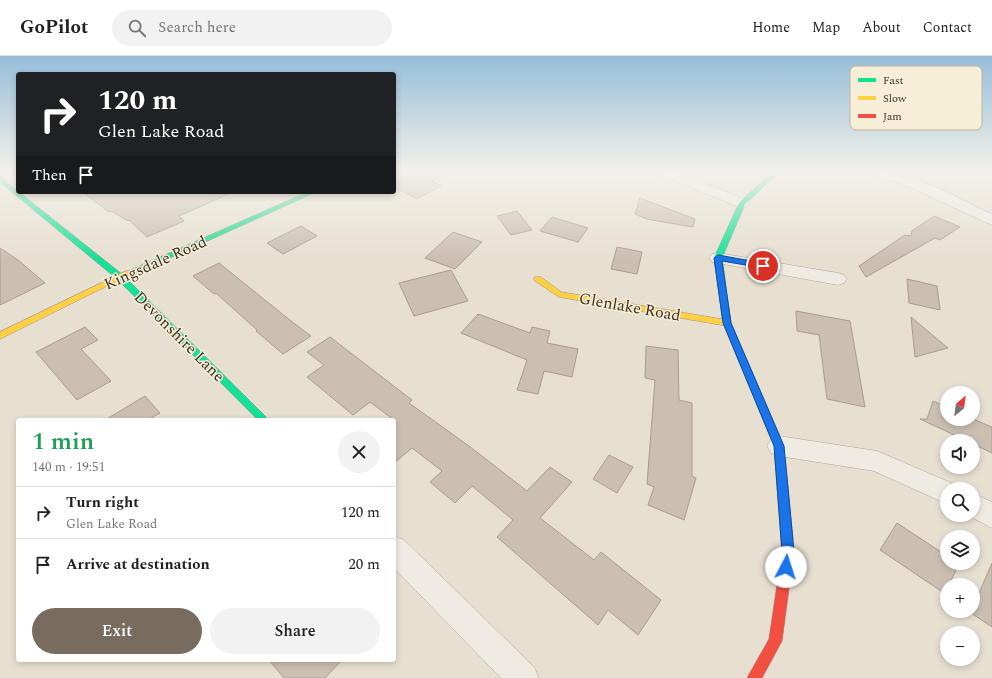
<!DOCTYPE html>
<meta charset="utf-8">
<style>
:root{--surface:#fff;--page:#f2f2f2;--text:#202124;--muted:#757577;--line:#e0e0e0;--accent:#786c5e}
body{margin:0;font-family:Spectral,serif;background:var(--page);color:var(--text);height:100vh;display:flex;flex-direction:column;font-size:15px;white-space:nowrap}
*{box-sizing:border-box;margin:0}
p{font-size:13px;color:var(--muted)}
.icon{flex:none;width:22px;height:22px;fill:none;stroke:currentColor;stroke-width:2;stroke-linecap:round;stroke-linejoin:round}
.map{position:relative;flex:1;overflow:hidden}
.panel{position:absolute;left:16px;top:362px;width:380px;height:244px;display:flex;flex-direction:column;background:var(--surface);border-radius:4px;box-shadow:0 2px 6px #0003}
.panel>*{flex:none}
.hud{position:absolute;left:16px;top:16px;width:380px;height:122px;border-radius:4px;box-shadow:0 2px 6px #0003;background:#202124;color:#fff;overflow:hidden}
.needle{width:26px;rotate:29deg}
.buttons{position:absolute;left:940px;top:330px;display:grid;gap:8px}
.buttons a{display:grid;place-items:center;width:40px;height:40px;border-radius:50%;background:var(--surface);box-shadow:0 2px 6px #0003;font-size:20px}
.pin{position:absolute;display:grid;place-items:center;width:34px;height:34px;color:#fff;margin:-17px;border:2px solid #fff;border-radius:50%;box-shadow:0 1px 4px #0007}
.me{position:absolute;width:44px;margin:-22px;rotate:5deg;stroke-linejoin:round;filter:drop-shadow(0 0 3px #0008)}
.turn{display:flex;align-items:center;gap:14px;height:84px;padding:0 16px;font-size:18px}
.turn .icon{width:52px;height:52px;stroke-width:2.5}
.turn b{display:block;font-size:28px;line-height:34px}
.then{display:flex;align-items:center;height:38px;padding:0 16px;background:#0003;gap:8px;font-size:15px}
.round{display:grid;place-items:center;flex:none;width:42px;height:42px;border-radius:21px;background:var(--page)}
.headline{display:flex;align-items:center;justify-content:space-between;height:68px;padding:0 16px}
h1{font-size:24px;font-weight:600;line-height:30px;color:#1e9e55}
.cta{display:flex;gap:8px;margin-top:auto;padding:8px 16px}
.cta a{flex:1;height:46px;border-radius:24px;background:var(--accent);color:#fff;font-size:16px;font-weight:600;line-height:46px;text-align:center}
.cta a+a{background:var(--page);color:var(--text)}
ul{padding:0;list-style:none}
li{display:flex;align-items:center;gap:12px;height:52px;padding:0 16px;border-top:1px solid var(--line)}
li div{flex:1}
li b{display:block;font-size:15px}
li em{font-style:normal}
header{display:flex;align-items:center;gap:24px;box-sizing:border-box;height:56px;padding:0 20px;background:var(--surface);border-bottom:1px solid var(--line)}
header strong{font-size:19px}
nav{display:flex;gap:22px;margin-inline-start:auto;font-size:14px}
.search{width:280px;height:36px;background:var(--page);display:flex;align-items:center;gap:10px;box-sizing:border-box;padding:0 14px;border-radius:22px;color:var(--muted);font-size:15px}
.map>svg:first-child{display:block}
.building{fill:#cbbfb2;stroke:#a89c90}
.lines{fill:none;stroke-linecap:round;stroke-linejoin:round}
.street-casing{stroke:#ada599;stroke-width:1}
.fast-casing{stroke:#9c958a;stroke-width:1}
.slow-casing{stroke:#9c958a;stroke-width:1}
.jam-casing{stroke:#9c958a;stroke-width:1}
.street{fill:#efebe3;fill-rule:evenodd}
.fast{fill:#16e098;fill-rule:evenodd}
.slow{fill:#ffcf43;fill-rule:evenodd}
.jam{fill:#f24e42;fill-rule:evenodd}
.route{fill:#1a73e8;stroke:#114b97}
.labels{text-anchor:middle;stroke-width:3;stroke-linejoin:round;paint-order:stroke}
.street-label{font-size:16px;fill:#3d2e20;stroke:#f7eed8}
.key{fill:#f7eed8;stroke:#bfb4a1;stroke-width:1}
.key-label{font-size:11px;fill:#3d2e20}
</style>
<header>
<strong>GoPilot</strong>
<div class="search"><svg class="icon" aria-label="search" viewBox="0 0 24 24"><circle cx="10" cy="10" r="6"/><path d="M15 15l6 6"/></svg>Search here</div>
<nav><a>Home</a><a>Map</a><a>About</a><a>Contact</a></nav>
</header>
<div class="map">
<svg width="992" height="622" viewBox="0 0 992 622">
<rect width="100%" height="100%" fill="#e7e0d1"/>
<g class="building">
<polygon points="414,116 448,116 432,125 441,130 417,143 394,131 394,126"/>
<polygon points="82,136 233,136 179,160 184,165 147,181 129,164 128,165 111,155 109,156"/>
<polygon points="640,142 695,163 693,171 646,163 635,158"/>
<polygon points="517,155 532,174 511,179 497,160"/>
<polygon points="934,160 960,171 940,184 935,182 866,221 859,210 905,179 911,180 912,175"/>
<polygon points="552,161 588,172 578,186 540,175"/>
<polygon points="301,170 317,180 283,198 267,187"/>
<polygon points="453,176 482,186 455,213 425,202"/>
<polygon points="617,191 642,196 637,218 611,213"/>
<polygon points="0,192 18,204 45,227 0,249"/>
<polygon points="219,207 291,265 311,280 283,298 256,275 257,274 216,237 214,238 193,220"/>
<polygon points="451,214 468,245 414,260 399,227"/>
<polygon points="907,223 937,230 940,254 909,247"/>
<polygon points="796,255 850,265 865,351 827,343 819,279 797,275"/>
<polygon points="478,258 530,277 532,271 550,275 547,287 578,293 572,321 544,315 538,338 517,334 527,304 461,277"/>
<polygon points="911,261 948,292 915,301"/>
<polygon points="85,271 98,284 81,293 111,325 77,344 36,296"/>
<polygon points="330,281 412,344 409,347 469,390 527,435 550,411 572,426 540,462 594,504 601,496 661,544 638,579 608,554 598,569 497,481 513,464 472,430 455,447 430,426 442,415 412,392 394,407 394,364 370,346 353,359 307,321 324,309 307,296"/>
<polygon points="646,290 678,294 679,344 692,347 692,420 696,422 684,464 648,449 654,431 647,428 655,324 645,322"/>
<polygon points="145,340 160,357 148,364 105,364"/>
<polygon points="933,345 947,351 947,363 973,363 992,371 992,397 973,388 973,385 967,385 920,363 927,363"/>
<polygon points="609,399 633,411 617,437 593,423"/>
<polygon points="897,467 947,500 947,507 959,508 949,529 947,529 944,537 880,494"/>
<polygon points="992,507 992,571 971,557 973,555 973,551"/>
<polygon points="269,604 342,604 325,622 284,622"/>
</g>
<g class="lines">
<g class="street-casing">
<g id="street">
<polygon points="658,116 677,116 747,144 750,147 747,150 742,152 737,150 660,119"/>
<path d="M 870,116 C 908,112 957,142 992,158 L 992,169 L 905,129 L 872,119 Z"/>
<polygon points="718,197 838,217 844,219 847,223 844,227 838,229 712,206 709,202 712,198"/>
<polygon points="779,380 877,395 956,429 958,433 947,433 947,448 874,415 779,400 771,397 767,390 771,383"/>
<polygon points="973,437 992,446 992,472 967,459 973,459"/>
<polygon points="394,480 404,484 534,611 539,622 501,622 394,512"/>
</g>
</g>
<g class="fast-casing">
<g id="fast">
<polygon points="773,116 779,116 745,148 722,202 731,267 784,390 793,484 791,488 787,490 783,488 781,484 774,390 723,267 714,202 739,147"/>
<polygon points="0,121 123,219 269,364 258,364 117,223 0,126"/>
<polygon points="308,136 316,136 132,219 126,219 125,217"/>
</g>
</g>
<g class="slow-casing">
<g id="slow">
<polygon points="126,215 132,215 133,217 0,283 0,276"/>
<polygon points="535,221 541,221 561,236 727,264 731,267 727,270 559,241 535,225 534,223"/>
</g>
</g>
<g class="jam-casing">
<polygon id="jam" points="787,478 791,480 794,495 782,585 762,622 747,622 769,583 782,495 781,484 783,480"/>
</g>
<use href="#street" class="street"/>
<use href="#fast" class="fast"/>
<use href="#slow" class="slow"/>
<use href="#jam" class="jam"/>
</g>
<linearGradient id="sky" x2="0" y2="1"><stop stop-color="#96bed9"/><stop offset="0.57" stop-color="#f4f1ea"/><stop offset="1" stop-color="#f4f1ea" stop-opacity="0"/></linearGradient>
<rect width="992" height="203" fill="url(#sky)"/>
<polygon class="route" points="718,199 763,207 767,210 763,212 722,205 731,267 784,390 794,495 790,515 786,517 781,515 780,511 782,495 774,390 723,267 714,202"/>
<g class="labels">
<g class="street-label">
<text transform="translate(155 206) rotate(-24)" y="6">Kingsdale Road</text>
<text transform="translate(630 250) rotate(10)" y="6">Glenlake Road</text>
<text transform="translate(180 280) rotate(45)" y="6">Devonshire Lane</text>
</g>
</g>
<rect x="850" y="10" width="132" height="64" rx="6" class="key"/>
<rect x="858" y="22" width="18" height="4" fill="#16e098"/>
<rect x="858" y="40" width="18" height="4" fill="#ffcf43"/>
<rect x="858" y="58" width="18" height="4" fill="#f24e42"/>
<g class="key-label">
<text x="883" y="28">Fast</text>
<text x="883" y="46">Slow</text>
<text x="883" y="64">Jam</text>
</g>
</svg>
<div class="buttons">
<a><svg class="needle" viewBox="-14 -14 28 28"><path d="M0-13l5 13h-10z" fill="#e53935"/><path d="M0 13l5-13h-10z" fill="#757577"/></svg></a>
<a><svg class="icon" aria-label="sound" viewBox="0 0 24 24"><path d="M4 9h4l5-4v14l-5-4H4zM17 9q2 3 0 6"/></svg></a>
<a><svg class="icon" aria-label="search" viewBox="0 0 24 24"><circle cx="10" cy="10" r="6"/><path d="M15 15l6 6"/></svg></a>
<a><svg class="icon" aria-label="layers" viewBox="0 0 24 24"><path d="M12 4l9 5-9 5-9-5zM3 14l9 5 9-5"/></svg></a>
<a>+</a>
<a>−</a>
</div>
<div class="pin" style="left:763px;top:210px;background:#d93025"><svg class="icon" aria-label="arrive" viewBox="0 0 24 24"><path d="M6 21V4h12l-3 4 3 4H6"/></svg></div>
<svg class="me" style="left:786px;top:511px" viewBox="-20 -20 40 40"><circle r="19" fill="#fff"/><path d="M0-13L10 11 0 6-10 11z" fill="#1a73e8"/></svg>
<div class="hud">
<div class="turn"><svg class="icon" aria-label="right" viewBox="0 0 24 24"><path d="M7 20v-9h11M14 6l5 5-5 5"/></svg><div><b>120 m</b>Glen Lake Road</div></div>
<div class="then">Then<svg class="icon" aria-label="arrive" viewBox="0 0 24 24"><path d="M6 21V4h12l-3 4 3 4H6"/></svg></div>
</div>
<section class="panel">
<div class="headline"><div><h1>1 min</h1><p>140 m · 19:51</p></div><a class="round"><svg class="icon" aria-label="close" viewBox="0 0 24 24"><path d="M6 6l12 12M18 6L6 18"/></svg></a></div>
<ul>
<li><svg class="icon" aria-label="right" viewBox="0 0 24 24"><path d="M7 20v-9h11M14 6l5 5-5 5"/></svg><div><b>Turn right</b><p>Glen Lake Road</p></div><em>120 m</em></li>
<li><svg class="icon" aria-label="arrive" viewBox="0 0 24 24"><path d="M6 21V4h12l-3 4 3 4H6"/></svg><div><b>Arrive at destination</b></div><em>20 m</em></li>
</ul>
<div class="cta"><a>Exit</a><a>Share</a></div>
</section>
</div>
